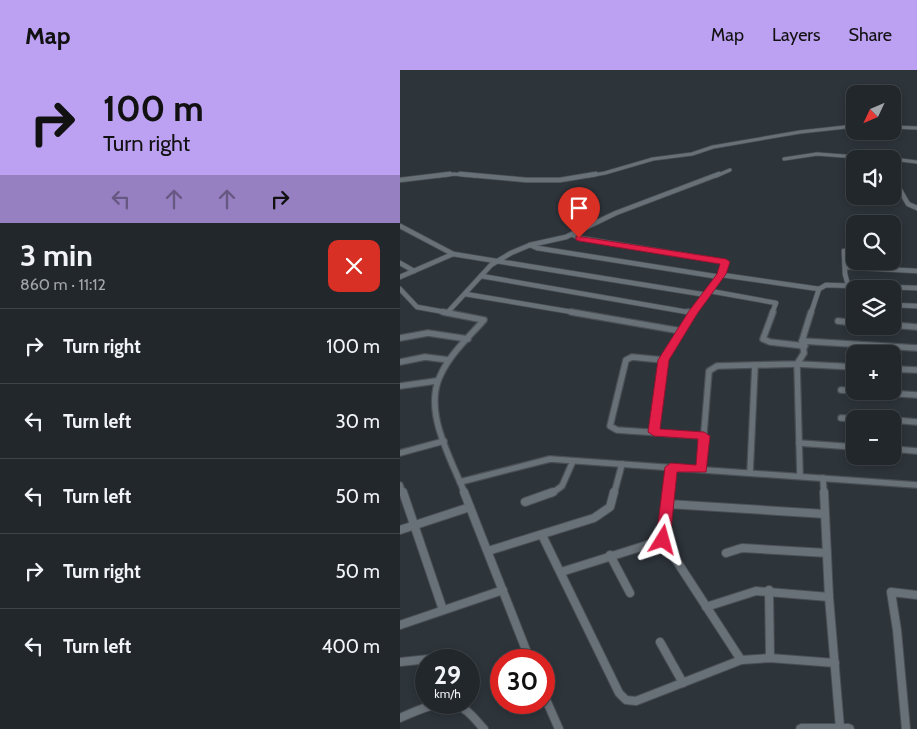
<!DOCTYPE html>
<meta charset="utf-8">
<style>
:root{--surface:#22272c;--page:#2e3338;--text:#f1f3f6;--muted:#a2a5a9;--line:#3f4448;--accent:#bca0f2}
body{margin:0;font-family:Cabin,sans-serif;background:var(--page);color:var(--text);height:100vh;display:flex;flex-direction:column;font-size:19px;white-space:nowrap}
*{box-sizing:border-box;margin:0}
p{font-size:16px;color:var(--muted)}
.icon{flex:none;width:28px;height:28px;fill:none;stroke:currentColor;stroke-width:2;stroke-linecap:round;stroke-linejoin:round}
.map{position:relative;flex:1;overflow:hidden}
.side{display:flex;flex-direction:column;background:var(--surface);width:400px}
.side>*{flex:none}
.top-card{background:#bca0f2;color:#111;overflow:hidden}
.needle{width:32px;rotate:226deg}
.tools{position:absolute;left:446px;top:15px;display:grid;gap:10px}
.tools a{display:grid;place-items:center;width:55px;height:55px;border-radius:10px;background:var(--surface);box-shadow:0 2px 8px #0003,0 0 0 1px var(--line);font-size:25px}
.speed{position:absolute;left:15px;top:579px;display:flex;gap:10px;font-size:25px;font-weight:700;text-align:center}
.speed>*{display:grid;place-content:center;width:65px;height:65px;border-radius:50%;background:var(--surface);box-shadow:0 2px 8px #0003,0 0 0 1px var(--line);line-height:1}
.speed small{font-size:12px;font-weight:400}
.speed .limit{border:8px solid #d22;background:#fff;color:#111}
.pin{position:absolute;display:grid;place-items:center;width:42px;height:42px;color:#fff;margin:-51px -21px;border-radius:50% 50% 50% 0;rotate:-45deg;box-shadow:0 0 5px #0007}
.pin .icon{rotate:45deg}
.me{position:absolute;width:55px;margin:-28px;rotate:8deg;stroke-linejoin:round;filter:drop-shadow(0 0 4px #0008)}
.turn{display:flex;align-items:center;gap:18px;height:105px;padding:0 20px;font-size:22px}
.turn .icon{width:65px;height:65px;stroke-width:2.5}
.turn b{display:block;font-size:35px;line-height:42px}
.lanes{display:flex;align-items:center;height:48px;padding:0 20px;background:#0003;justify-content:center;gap:25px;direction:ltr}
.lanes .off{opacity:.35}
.round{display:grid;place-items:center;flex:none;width:52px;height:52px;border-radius:10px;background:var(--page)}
.head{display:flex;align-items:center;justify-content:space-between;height:85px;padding:0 20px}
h1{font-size:30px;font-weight:700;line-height:38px}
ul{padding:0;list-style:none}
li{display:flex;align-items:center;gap:15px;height:75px;padding:0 20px;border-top:1px solid var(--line)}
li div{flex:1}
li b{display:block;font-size:19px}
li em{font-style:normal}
header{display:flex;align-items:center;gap:30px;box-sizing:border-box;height:70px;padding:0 25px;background:var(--accent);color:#111}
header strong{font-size:24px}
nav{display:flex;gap:28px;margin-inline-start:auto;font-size:18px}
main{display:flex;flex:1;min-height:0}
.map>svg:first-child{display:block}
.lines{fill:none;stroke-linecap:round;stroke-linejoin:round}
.minor-far3-casing{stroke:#494f54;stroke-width:4.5}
.minor-far2-casing{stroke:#494f54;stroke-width:6}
.minor-far1-casing{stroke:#494f54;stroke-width:8}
.minor-casing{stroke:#494f54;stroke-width:10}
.tertiary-casing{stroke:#494f54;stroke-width:2}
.minor-far3{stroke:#697178;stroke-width:3}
.minor-far2{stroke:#697178;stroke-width:4.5}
.minor-far1{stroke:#697178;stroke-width:5.5}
.minor{stroke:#697178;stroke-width:8}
.tertiary{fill:#697178;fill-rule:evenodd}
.route{fill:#e11d48;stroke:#92132f}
</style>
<header>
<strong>Map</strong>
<nav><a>Map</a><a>Layers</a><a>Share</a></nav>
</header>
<main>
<section class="side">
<div class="top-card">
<div class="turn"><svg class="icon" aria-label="right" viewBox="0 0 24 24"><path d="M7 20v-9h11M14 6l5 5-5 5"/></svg><div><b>100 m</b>Turn right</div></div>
<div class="lanes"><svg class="icon off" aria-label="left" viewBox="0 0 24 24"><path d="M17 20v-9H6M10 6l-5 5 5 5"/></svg><svg class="icon off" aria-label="ahead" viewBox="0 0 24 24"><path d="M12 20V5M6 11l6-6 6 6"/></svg><svg class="icon off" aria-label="ahead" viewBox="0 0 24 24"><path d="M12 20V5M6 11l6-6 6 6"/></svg><svg class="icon" aria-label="right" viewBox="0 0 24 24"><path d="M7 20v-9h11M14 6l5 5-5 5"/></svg></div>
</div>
<div class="head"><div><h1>3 min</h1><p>860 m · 11:12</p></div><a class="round" style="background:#d93025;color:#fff"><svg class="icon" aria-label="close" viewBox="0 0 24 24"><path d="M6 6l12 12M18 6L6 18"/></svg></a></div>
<ul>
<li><svg class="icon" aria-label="right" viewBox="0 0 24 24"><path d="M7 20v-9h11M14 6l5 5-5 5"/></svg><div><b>Turn right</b></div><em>100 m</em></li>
<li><svg class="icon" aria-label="left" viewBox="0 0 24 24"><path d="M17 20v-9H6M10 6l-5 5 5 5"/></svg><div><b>Turn left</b></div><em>30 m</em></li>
<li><svg class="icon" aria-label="left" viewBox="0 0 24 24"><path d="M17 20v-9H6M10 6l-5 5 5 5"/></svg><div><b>Turn left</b></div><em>50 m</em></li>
<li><svg class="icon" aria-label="right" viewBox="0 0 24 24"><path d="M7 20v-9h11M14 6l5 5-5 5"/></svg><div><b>Turn right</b></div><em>50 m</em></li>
<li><svg class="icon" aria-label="left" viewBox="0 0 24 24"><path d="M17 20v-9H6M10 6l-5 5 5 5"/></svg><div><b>Turn left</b></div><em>400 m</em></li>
</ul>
</section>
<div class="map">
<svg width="517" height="659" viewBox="0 0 517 659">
<rect width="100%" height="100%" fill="#2d343a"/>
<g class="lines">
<g class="minor-far3-casing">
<g id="minor-far3">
<polyline points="492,57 517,58"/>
<polyline points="384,89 417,84 483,89"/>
<polyline points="492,89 517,92"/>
<polyline points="39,106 54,104 75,106"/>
<polyline points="188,106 205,103 253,89 292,84 313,77 400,62 455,56"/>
<polyline points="316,106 330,100"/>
</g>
</g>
<g class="minor-far2-casing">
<g id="minor-far2">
<polyline points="60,104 126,110 160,110 196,104"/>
<polyline points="492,106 508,134 517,138"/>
<polyline points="0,110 50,104"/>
<polyline points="0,156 53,184"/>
<polyline points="172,164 179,168 326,192 322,205 293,243"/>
<polyline points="130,175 137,178 320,207"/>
<polyline points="444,181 445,204 448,215"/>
<polyline points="0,193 14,201"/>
<polyline points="446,197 517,201"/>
<polyline points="322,205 419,219"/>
<polyline points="81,206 293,243"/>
<polyline points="0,207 53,184 307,225"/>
<polyline points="0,219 17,237 50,243"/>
<polyline points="310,221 376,233 372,243"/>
<polyline points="65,224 178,243"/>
<polyline points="492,235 517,236"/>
<polyline points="47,243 91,195 111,183 130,175 166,167 216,143 319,104"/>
<polyline points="411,243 419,219 426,215 517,218"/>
</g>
</g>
<g class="minor-far1-casing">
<g id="minor-far1">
<path d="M 43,242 L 84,250 C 69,267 51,283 41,304 C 22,341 51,388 65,424"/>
<polyline points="171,242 281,261"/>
<polyline points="288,242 293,243"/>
<polyline points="373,242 363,269 370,272 405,276"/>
<polyline points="438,251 455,253"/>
<polyline points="492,255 517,257"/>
<polyline points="0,268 28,263 68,269"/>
<polyline points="402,271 411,242"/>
<polyline points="263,290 232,287 226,290 210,356 217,360 304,366"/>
<polyline points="0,292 25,287 49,290"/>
<polyline points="492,299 517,300"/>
<polyline points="0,316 36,311"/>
<polyline points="441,320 455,321"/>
<polyline points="455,321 517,325"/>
<polyline points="441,348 463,349"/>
<polyline points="492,350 517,352"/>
<polyline points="254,362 263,290 294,242"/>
<polyline points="399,373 455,377"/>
<polyline points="492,379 517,381"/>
<polyline points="0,383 44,371"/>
<polyline points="301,399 309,301 317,296 397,294 404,283 402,271 517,278"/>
<polyline points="350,403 355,295"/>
<polyline points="400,406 397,294 455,297"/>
<polyline points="423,408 424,424"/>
<polyline points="60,412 150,389 517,415"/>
<polyline points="0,415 3,424"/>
<polyline points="151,424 162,416 173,391"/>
<polyline points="214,424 222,394"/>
<polyline points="268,424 271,397"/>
</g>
</g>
<g class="minor-casing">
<g id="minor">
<polyline points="3,422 43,540"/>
<polyline points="64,422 130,590"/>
<polyline points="268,422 263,470 341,590"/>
<polyline points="424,422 429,527 440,658"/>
<polyline points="125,432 153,422"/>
<polyline points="268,434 425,444"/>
<polyline points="0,460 70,437"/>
<polyline points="142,465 219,623 226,630 236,631 341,590 370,588 435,593"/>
<polyline points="88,481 194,448 210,437 214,422"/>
<polyline points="326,483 342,478 427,483"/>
<polyline points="210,485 230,523"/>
<polyline points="161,502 263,470"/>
<polyline points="369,520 370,588"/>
<polyline points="306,537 356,521 429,527"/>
<polyline points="0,555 103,520"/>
<polyline points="260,572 283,613"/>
<polyline points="0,592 38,588 49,590"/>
<polyline points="144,625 159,659"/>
<path d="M 0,648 C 19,640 44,626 64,639 C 72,644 78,653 84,659"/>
<polyline points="506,659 497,560 491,522 517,525"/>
</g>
</g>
<g class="tertiary-casing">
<polygon id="tertiary" points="401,654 449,654 453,656 454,659 396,659 397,656"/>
</g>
<use href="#minor-far3" class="minor-far3"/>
<use href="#minor-far2" class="minor-far2"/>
<use href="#minor-far1" class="minor-far1"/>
<use href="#minor" class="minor"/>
<use href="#tertiary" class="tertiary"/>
</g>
<polygon class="route" points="176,166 326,189 330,192 326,204 297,244 269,290 260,359 304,362 310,366 306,402 277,402 270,470 268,473 258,473 256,470 265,397 271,393 296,395 298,369 254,366 248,362 258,290 289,241 317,204 320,194 179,171 176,170"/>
</svg>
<div class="tools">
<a><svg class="needle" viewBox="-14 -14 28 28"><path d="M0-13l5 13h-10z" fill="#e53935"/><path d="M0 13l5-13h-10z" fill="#a2a5a9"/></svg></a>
<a><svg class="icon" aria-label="sound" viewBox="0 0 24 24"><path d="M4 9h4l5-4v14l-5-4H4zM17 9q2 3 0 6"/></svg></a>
<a><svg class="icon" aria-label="search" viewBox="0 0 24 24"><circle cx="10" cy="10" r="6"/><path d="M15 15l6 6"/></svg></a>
<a><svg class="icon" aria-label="layers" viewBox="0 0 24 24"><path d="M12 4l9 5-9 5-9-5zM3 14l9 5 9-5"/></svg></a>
<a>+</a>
<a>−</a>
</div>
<div class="speed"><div>29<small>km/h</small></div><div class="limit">30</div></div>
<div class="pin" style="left:179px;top:168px;background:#d93025"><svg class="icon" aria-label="arrive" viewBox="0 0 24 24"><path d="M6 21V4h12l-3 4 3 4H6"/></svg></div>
<svg class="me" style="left:263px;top:470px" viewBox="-20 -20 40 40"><path d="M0-17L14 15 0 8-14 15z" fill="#e11d48" stroke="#fff" stroke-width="4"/></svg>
</div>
</main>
